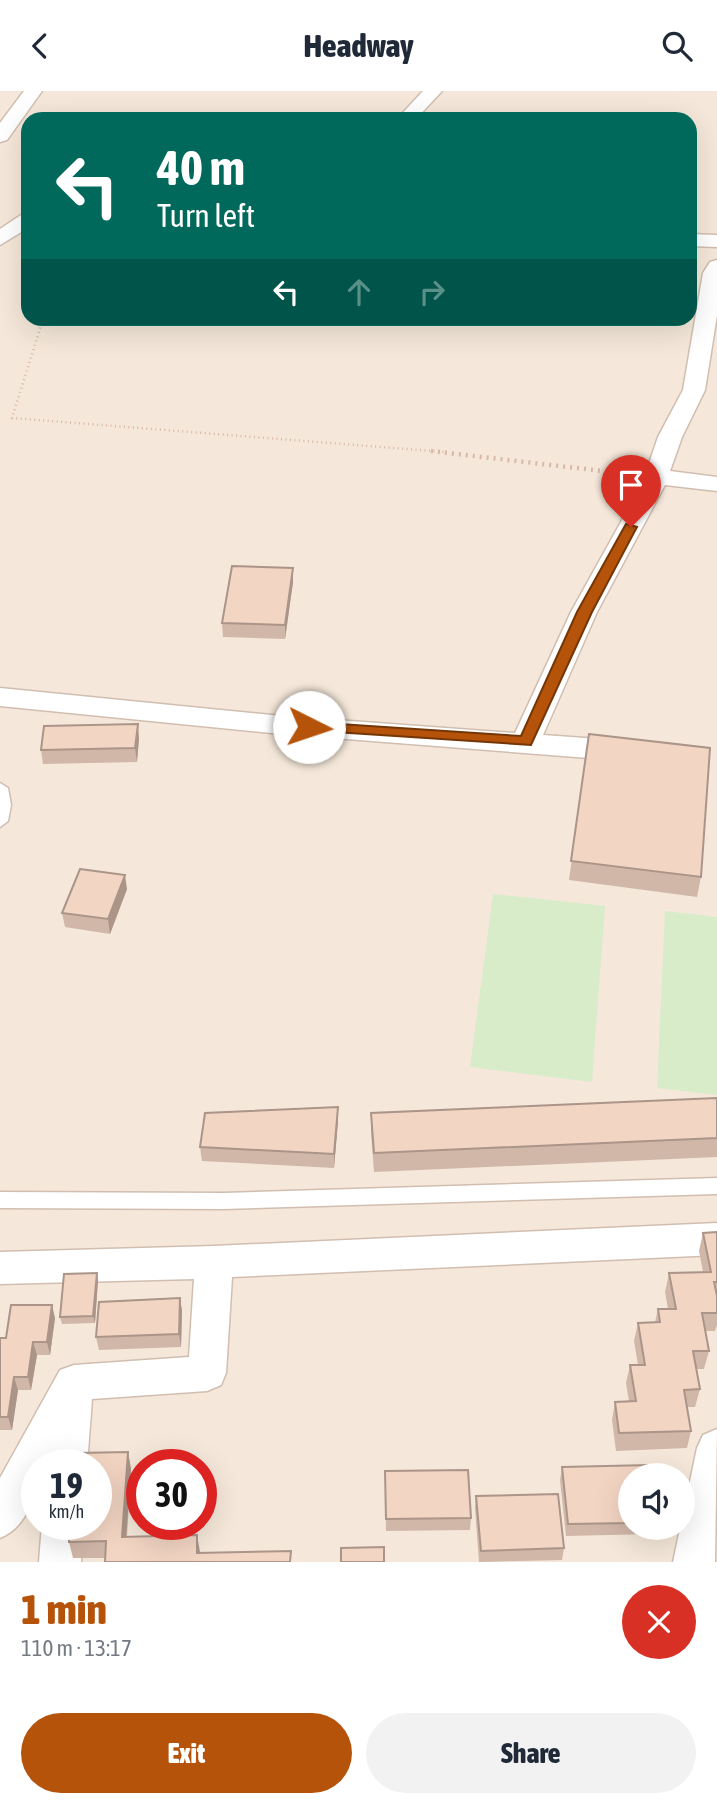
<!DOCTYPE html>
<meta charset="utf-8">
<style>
:root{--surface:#fff;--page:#f2f2f3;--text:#1f2937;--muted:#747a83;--accent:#b45309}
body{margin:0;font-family:"Asap Condensed",sans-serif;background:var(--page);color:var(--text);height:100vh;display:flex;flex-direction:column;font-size:26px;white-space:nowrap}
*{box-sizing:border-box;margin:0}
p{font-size:23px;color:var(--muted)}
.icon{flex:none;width:38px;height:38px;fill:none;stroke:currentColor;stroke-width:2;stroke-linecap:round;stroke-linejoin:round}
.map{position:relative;height:1471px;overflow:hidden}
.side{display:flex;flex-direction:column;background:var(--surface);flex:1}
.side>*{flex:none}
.banner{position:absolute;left:21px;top:21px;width:676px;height:214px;border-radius:21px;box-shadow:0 7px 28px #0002;background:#00695c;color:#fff;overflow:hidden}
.fabs{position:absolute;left:618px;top:1372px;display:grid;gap:14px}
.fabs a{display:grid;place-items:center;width:77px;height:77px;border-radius:50%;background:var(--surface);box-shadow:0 7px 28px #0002;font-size:35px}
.speed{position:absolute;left:21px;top:1358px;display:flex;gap:14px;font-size:35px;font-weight:700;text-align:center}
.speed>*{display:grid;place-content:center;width:91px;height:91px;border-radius:50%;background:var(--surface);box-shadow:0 7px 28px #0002;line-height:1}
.speed small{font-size:18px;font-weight:400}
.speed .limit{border:10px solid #d22;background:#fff;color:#111}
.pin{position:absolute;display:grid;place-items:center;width:60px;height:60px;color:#fff;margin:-72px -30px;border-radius:50% 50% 50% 0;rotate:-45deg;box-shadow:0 0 7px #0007}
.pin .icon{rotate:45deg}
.me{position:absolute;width:77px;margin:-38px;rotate:94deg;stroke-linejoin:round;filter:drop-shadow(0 0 5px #0008)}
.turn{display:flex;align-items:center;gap:24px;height:147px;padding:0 21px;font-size:32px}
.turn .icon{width:91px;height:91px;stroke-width:2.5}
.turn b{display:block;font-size:49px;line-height:60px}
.lanes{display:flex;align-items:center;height:66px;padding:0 21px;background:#0003;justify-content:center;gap:35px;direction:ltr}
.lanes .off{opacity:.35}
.round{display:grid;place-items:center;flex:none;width:74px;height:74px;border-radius:37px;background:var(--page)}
.overview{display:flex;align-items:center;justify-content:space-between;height:119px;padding:0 21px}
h1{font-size:42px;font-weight:800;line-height:52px;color:var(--accent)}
.action{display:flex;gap:14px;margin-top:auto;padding:14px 21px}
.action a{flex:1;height:80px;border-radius:42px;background:var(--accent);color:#fff;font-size:28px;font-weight:800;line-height:80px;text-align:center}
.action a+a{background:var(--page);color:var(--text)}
header{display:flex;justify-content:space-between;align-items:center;height:91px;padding:0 21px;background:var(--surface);font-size:32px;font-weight:800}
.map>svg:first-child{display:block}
.residential{fill:#f5e8da;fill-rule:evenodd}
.green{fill:#d8ecc9}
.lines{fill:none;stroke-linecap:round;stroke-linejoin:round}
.service-casing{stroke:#d1beb0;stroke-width:3}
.minor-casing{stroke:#d1beb0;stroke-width:3}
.path-far1{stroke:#d9b8a5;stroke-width:2.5;stroke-dasharray:1 3.5;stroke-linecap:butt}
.path{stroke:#d9b8a5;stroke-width:4.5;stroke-dasharray:2 5;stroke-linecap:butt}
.service{fill:#fff;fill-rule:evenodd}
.minor{fill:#fff;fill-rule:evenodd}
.wall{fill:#d1b7a8}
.shaded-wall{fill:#aa9588}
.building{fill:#f3d5c3;stroke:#aa9588;stroke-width:2}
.route{fill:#b45309;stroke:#753606;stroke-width:2}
</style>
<header><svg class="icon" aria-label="back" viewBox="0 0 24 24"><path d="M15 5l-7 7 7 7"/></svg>Headway<svg class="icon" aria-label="search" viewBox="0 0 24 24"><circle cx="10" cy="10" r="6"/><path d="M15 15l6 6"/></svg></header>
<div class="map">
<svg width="717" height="1471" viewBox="0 0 717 1471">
<rect width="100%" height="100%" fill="#fdf6ec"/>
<path class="residential" d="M 0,0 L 717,0 L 717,1471 L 0,1471 ZM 28,28 L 690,28 L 690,228 L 28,228 ZM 37,1374 L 96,1374 L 96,1433 L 37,1433 ZM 142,1374 L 201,1374 L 201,1433 L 142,1433 ZM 630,1384 L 682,1384 L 682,1437 L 630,1437 Z"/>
<g class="green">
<polygon points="493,803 605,815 592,991 470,976"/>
<polygon points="665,820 717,826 717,1004 657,997"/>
</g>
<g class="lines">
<g class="service-casing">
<g id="service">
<polygon points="0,692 8,697 11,714 8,730 0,736"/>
<polygon points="717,1087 717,1103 224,1118 0,1117 0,1101 224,1102"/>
</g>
</g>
<g class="minor-casing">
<g id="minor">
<polygon points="24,0 42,0 7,49 0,51 0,32"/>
<polygon points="423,0 442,0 416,28 397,28"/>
<polygon points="21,124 28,125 28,137 0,154 0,138"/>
<polygon points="690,143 717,144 717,156 690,155"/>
<polygon points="717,169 717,224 705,299 682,346 670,380 717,386 717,400 665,394 597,521 543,644 627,650 637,653 641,660 637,667 627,670 282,643 0,615 0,597 282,625 515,642 571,521 642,393 658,346 683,299 703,182 710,171"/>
<path d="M 717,1132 L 717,1164 L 232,1186 L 226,1282 L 221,1294 L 207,1300 L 92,1308 L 87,1374 L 37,1374 C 37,1402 28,1436 0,1447 L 0,1387 L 60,1279 L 74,1274 L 189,1266 L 194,1188 L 0,1193 L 0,1161 L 214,1155 Z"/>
<polygon points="717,1338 715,1471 673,1471 697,1357 703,1344"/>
<polygon points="42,1433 83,1433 81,1471 39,1471"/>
</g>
</g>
<polyline class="path-far1" points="43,228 12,327 445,361"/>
<polyline class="path" points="431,360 628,383"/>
<use href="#service" class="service"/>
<use href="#minor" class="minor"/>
</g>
<g class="wall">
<polygon points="293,477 293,491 285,548 223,546 222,532"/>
<polygon points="589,643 701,786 697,806 569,789"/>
<polygon points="139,647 137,671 43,673 41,659"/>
<polygon points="127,798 110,843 65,836 62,822"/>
<polygon points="717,1007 717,1066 374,1081 371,1041 371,1022"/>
<polygon points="338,1016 338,1030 334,1077 202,1070 200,1056"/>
<polygon points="717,1141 717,1234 715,1240 705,1240 709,1260 704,1278 697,1278 700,1298 695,1316 687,1316 691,1340 687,1357 616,1360 612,1329 615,1311 629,1310 626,1292 630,1274 638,1274 634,1250 638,1232 655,1231 658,1218 668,1218 665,1201 669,1182 703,1181 699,1160 703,1142"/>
<polygon points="98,1189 95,1232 62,1233 60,1226"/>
<polygon points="180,1207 182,1220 181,1256 99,1259 96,1246"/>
<polygon points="55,1227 50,1264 37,1264 31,1299 18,1299 12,1339 0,1339 0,1247 6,1247"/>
<polygon points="128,1361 131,1378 127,1446 200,1462 291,1460 291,1471 105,1471 105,1467 73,1467 69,1451"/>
<polygon points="562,1376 630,1384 630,1437 656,1437 655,1443 566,1445 560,1389"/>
<polygon points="385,1380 471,1427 470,1439 386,1440"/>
<polygon points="476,1405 564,1457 562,1469 479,1471 475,1417"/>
</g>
<g class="shaded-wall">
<polygon points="293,477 293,491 285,548 285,534"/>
<polygon points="138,633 139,647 137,671 135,657"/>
<polygon points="125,784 127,798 110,843 108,828"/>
<polygon points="338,1016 338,1030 334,1077 334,1063"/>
<polygon points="97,1182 98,1189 95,1232 93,1225"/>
<polygon points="180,1207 182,1220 181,1256 179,1243"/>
<polygon points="52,1214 55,1227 50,1264 47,1251"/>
<polygon points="33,1251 37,1264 31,1299 28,1286"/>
<polygon points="14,1286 18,1299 12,1339 8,1326"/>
<polygon points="128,1361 131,1378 125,1463 122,1446"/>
<polygon points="197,1444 200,1461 199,1471 197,1462"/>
</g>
<g class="building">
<polygon points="232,475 293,477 285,534 222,532"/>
<polygon points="138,633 135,657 41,659 44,635"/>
<polygon points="589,643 710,657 701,786 571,770"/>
<polygon points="80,778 125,784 108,828 62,822"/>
<polygon points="717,1007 717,1047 374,1062 371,1022"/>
<polygon points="338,1016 334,1063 200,1056 205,1022"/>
<polygon points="717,1141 717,1191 714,1191 717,1205 717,1222 702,1222 709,1260 693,1260 700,1298 684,1299 691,1340 619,1342 615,1311 636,1310 630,1274 645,1274 638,1232 660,1231 658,1218 676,1218 669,1182 711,1181 703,1142"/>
<polygon points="97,1182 93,1225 60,1226 64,1183"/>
<polygon points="180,1207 179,1243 96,1246 99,1211"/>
<polygon points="11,1214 52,1214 47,1251 33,1251 28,1286 14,1286 8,1326 0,1326 0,1247 6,1247"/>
<polygon points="128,1361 122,1446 197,1444 197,1462 291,1460 290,1471 105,1471 106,1450 69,1451 70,1433 96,1433 96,1374 76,1374 77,1362"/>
<polygon points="650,1374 651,1384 630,1384 630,1432 568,1433 562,1376"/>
<polygon points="468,1379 471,1427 386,1428 385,1380"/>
<polygon points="558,1403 564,1457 481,1460 476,1405"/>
<polygon points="384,1456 384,1471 341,1471 341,1457"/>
</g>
<polygon class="route" points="626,433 637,436 592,521 531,654 304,639 301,636 309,631 521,645 577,521"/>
</svg>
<div class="fabs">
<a><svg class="icon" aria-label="sound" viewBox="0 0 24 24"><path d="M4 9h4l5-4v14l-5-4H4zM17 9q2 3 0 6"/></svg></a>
</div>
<div class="speed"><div>19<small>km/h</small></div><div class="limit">30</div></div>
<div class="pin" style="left:631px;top:436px;background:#d93025"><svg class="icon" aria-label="arrive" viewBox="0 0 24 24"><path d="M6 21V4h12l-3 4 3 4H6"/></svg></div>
<svg class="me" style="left:309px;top:636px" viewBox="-20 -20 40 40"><circle r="19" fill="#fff"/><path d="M0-13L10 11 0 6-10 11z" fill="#b45309"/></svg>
<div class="banner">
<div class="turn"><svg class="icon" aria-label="left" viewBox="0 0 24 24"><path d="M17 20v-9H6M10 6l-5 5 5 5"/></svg><div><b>40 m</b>Turn left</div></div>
<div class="lanes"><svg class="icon" aria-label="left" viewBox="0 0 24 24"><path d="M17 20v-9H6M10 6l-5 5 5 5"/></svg><svg class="icon off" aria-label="ahead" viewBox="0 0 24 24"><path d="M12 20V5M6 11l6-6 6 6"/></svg><svg class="icon off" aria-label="right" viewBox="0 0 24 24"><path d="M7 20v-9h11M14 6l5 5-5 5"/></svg></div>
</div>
</div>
<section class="side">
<div class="overview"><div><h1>1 min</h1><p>110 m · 13:17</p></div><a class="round" style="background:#d93025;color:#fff"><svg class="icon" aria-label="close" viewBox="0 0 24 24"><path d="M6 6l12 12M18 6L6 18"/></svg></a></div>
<div class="action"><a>Exit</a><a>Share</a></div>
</section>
